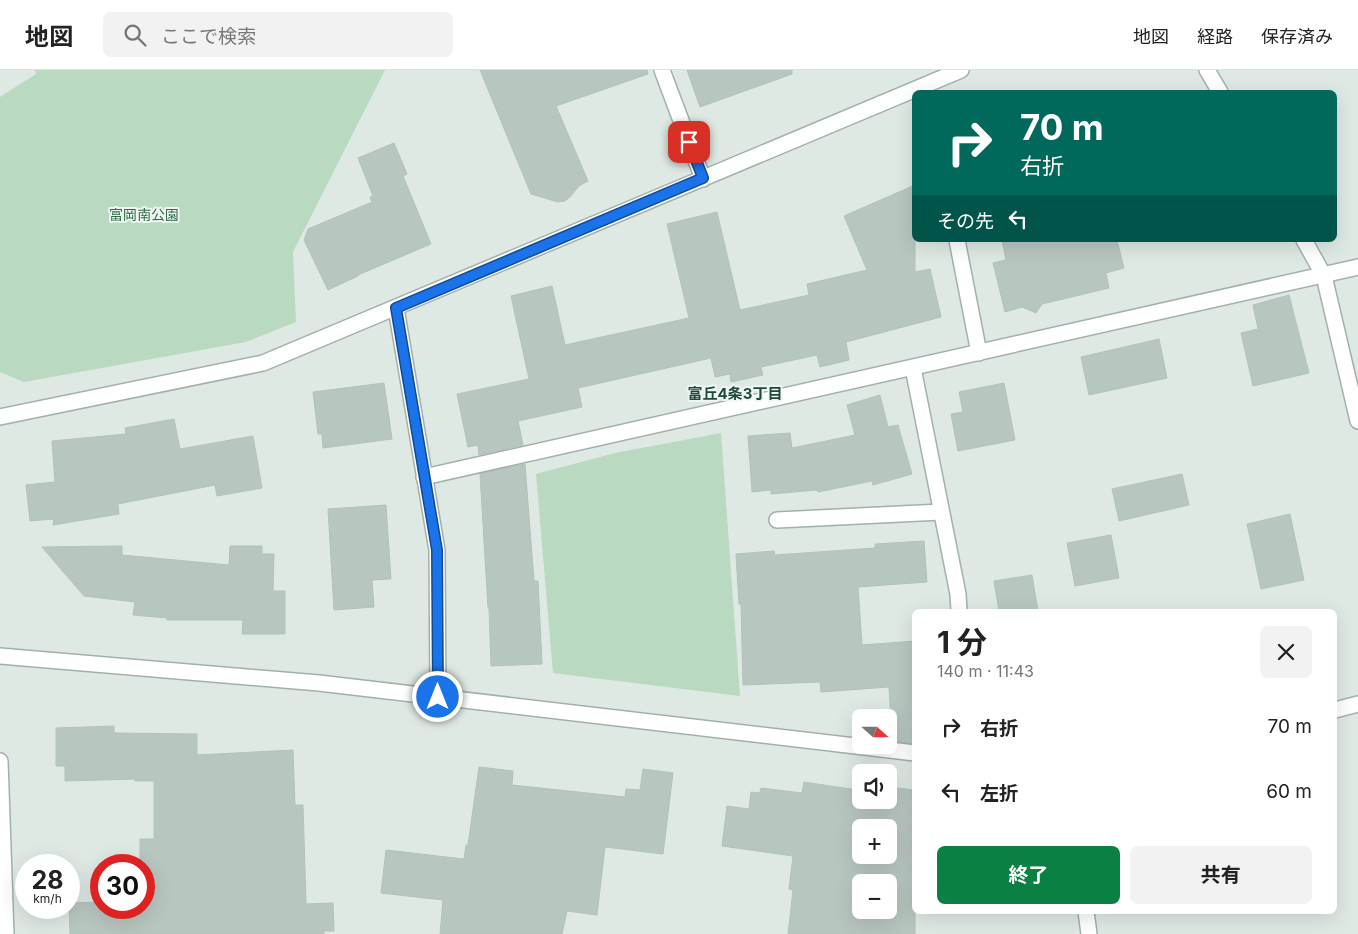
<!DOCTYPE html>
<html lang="ja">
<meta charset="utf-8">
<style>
:root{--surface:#fff;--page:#f2f2f2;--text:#222;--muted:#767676;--line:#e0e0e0;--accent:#0b8043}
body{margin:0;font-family:Inter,"Noto Sans JP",sans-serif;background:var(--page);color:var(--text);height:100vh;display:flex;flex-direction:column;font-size:19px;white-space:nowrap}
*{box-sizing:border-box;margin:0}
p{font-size:16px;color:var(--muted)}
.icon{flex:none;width:28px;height:28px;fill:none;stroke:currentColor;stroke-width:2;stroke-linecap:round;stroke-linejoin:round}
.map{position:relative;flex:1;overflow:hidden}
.side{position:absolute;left:912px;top:539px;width:425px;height:305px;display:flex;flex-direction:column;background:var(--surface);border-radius:8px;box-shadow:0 5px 20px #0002}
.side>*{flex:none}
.guide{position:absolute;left:912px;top:20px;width:425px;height:152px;border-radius:8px;box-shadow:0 5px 20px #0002;background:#00695c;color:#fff;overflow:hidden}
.needle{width:32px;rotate:111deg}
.tools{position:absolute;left:852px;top:639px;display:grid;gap:10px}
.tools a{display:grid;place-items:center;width:45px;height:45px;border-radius:8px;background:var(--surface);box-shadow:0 5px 20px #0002;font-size:25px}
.speed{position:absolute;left:15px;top:784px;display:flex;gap:10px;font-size:25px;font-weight:700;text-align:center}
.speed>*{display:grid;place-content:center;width:65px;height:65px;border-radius:50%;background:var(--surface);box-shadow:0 5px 20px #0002;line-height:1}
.speed small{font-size:12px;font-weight:400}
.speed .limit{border:8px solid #d22;background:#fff;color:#111}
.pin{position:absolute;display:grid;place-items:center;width:42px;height:42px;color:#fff;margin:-21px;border-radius:10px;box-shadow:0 2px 8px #0006}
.me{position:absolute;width:55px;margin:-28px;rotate:0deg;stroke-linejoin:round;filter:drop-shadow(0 0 4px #0008)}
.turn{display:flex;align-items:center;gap:18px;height:105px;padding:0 25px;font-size:22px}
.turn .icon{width:65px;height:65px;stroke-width:2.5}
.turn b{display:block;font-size:35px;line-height:42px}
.then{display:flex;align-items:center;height:48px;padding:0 25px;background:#0003;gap:10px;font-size:19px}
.round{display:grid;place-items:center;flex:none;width:52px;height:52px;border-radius:8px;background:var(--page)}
.headline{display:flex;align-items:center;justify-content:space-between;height:85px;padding:0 25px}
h1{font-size:30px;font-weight:700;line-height:38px}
.action{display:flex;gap:10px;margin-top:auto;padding:10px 25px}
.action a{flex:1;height:58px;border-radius:8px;background:var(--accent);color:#fff;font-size:20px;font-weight:700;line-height:58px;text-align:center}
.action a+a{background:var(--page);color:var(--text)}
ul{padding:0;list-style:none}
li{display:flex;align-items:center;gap:15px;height:65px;padding:0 25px}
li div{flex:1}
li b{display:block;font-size:19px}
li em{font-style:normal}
header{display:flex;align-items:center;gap:30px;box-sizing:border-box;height:70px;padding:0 25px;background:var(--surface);border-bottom:1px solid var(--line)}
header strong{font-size:24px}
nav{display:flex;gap:28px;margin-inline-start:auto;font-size:18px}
.search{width:350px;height:45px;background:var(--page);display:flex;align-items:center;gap:12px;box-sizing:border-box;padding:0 18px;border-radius:8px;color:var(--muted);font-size:19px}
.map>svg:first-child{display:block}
.green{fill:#b9d9c1}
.building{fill:#b8c6c0;stroke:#b2c2bb;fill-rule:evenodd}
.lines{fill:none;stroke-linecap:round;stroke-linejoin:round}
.minor-casing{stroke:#a2b0ab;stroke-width:18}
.minor{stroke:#fff;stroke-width:15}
.route-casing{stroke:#114b97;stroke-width:12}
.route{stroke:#1a73e8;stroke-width:9}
.labels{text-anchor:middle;stroke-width:4;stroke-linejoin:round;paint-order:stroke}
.park-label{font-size:14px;fill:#2f6b45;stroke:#eff6f2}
.neighbourhood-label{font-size:15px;font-weight:bold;fill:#1f483d;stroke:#eff6f2}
</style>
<header>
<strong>地図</strong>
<div class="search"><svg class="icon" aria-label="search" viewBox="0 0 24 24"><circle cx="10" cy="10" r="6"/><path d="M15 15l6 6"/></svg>ここで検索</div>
<nav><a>地図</a><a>経路</a><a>保存済み</a></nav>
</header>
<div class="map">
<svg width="1358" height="864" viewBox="0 0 1358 864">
<rect width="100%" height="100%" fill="#dfe9e4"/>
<g class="green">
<polygon points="35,0 385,0 293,182 296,252 246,272 24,312 0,302 0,27 36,4"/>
<polygon points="721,363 740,626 553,603 536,404 615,383"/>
</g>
<g class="building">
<polygon points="480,0 647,0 648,4 556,36 588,111 579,116 571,126 565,131 558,132 531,124"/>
<polygon points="687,0 792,0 792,4 700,37"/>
<polygon points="394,73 407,104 403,106 431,174 358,205 358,206 328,220 304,170 308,159 372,132 370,127 373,126 358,88"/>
<polygon points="915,115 915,202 930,199 941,247 846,272 849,290 820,297 817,285 761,297 763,305 731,312 730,304 715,307 711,288 578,318 582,337 518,351 523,375 479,385 478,375 468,377 457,324 529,309 511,226 552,216 565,275 689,248 667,154 717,142 740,240 809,225 807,214 867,200 844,146"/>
<polygon points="1002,170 1117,170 1124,198 1106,203 1109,218 1042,234 1036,243 1022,237 1005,242 993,193 1006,190"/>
<polygon points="1289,225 1309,303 1253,316 1241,263 1258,259 1253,235"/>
<polygon points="1159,269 1167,308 1089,325 1081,287"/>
<polygon points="384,313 392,369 323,378 322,364 318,364 313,322"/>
<polygon points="1004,313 1015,370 958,381 951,344 963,342 959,322"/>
<polygon points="880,325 888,357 898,355 912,404 873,415 872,411 818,422 817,420 771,424 771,420 752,422 748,366 790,363 792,378 855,365 847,335"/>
<polygon points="174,349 180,379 253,366 262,418 217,426 215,415 118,434 119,444 53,455 54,449 30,451 26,415 55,412 52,371 126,364 125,358"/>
<polygon points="525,394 534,511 538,511 542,594 491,596 489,538 488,538 480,404"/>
<polygon points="1182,404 1189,435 1119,451 1112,419"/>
<polygon points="386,435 391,509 372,510 374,537 334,540 328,439"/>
<polygon points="1290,444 1304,510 1261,519 1247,454"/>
<polygon points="1111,465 1119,508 1075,516 1067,473"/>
<polygon points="924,471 927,512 858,517 862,575 915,571 915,674 892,671 889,617 821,622 820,612 743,615 741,534 739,534 736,484 774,481 775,485 875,478 875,474"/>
<polygon points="122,476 122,485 229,495 230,476 262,476 262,484 274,484 273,521 285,521 285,564 242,564 243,550 167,550 167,548 133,545 135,532 84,526 42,477"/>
<polygon points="1032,505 1038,541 999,541 994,511"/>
<polygon points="114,656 114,663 197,664 197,685 293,680 295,735 303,735 306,834 333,833 334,861 324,861 324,864 70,864 69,833 101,832 101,838 144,838 144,795 140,795 140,769 154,769 154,711 135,711 135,709 65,711 65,696 56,696 56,658"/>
<polygon points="479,697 513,701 512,715 625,727 626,719 640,720 643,699 673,703 663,784 605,777 597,845 567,841 562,864 440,864 443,830 381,823 386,780 464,789 466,775 468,775"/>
<path d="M 804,712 L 857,720 L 858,714 L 861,714 L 861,730 L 889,730 L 889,717 L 915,720 L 915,864 L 788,864 L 793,820 L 789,819 L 793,786 L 722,776 L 727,736 L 749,739 L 751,722 L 760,723 L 761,718 L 802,723 ZM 861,758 L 889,758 L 889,785 L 861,785 ZM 861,812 L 889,812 L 889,840 L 861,840 Z"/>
</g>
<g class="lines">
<g class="minor-casing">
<g id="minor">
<polyline points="662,0 703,109"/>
<polyline points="1207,0 1220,22"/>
<polyline points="957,170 979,283"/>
<polyline points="1304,170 1324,206 1358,351"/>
<polyline points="396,238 437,480 438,627"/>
<polyline points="913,298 958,524 959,541"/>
<polyline points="0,347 263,293 961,0"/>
<polyline points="424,407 1358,197"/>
<polyline points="777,450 941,442"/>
<polyline points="0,586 319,613 915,683"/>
<polyline points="1335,640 1358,634"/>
<polyline points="0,691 6,864"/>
<polyline points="1086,841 1089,864"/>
</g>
</g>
<use href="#minor" class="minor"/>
</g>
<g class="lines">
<g class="route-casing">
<polyline id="route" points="438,627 437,480 396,238 703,108 689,72"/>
</g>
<use href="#route" class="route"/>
</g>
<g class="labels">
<g class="park-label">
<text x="144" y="150">富岡南公園</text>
</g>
<g class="neighbourhood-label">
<text x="735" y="329">富丘4条3丁目</text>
</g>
</g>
</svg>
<div class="tools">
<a><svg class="needle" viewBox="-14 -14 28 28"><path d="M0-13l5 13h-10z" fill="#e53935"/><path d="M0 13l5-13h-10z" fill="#767676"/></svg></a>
<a><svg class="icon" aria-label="sound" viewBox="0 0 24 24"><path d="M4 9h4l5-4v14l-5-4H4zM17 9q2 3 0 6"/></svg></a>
<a>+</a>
<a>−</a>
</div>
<div class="speed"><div>28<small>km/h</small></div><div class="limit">30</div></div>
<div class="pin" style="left:689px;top:72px;background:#d93025"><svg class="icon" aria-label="arrive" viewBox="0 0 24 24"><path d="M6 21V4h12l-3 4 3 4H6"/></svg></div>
<svg class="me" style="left:438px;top:627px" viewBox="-20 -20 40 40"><circle r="17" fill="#1a73e8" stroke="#fff" stroke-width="3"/><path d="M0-11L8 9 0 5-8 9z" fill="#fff"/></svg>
<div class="guide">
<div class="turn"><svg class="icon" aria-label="right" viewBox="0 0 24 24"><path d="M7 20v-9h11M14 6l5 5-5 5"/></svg><div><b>70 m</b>右折</div></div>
<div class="then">その先<svg class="icon" aria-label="left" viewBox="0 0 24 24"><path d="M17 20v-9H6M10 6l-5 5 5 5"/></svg></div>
</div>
<section class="side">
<div class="headline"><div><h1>1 分</h1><p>140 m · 11:43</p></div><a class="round"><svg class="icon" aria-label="close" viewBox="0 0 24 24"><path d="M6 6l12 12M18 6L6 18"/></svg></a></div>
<ul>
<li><svg class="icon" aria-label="right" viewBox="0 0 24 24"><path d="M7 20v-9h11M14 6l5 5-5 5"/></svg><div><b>右折</b></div><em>70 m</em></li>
<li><svg class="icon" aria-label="left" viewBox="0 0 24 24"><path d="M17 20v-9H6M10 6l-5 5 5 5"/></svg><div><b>左折</b></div><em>60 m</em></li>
</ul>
<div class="action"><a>終了</a><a>共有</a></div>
</section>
</div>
